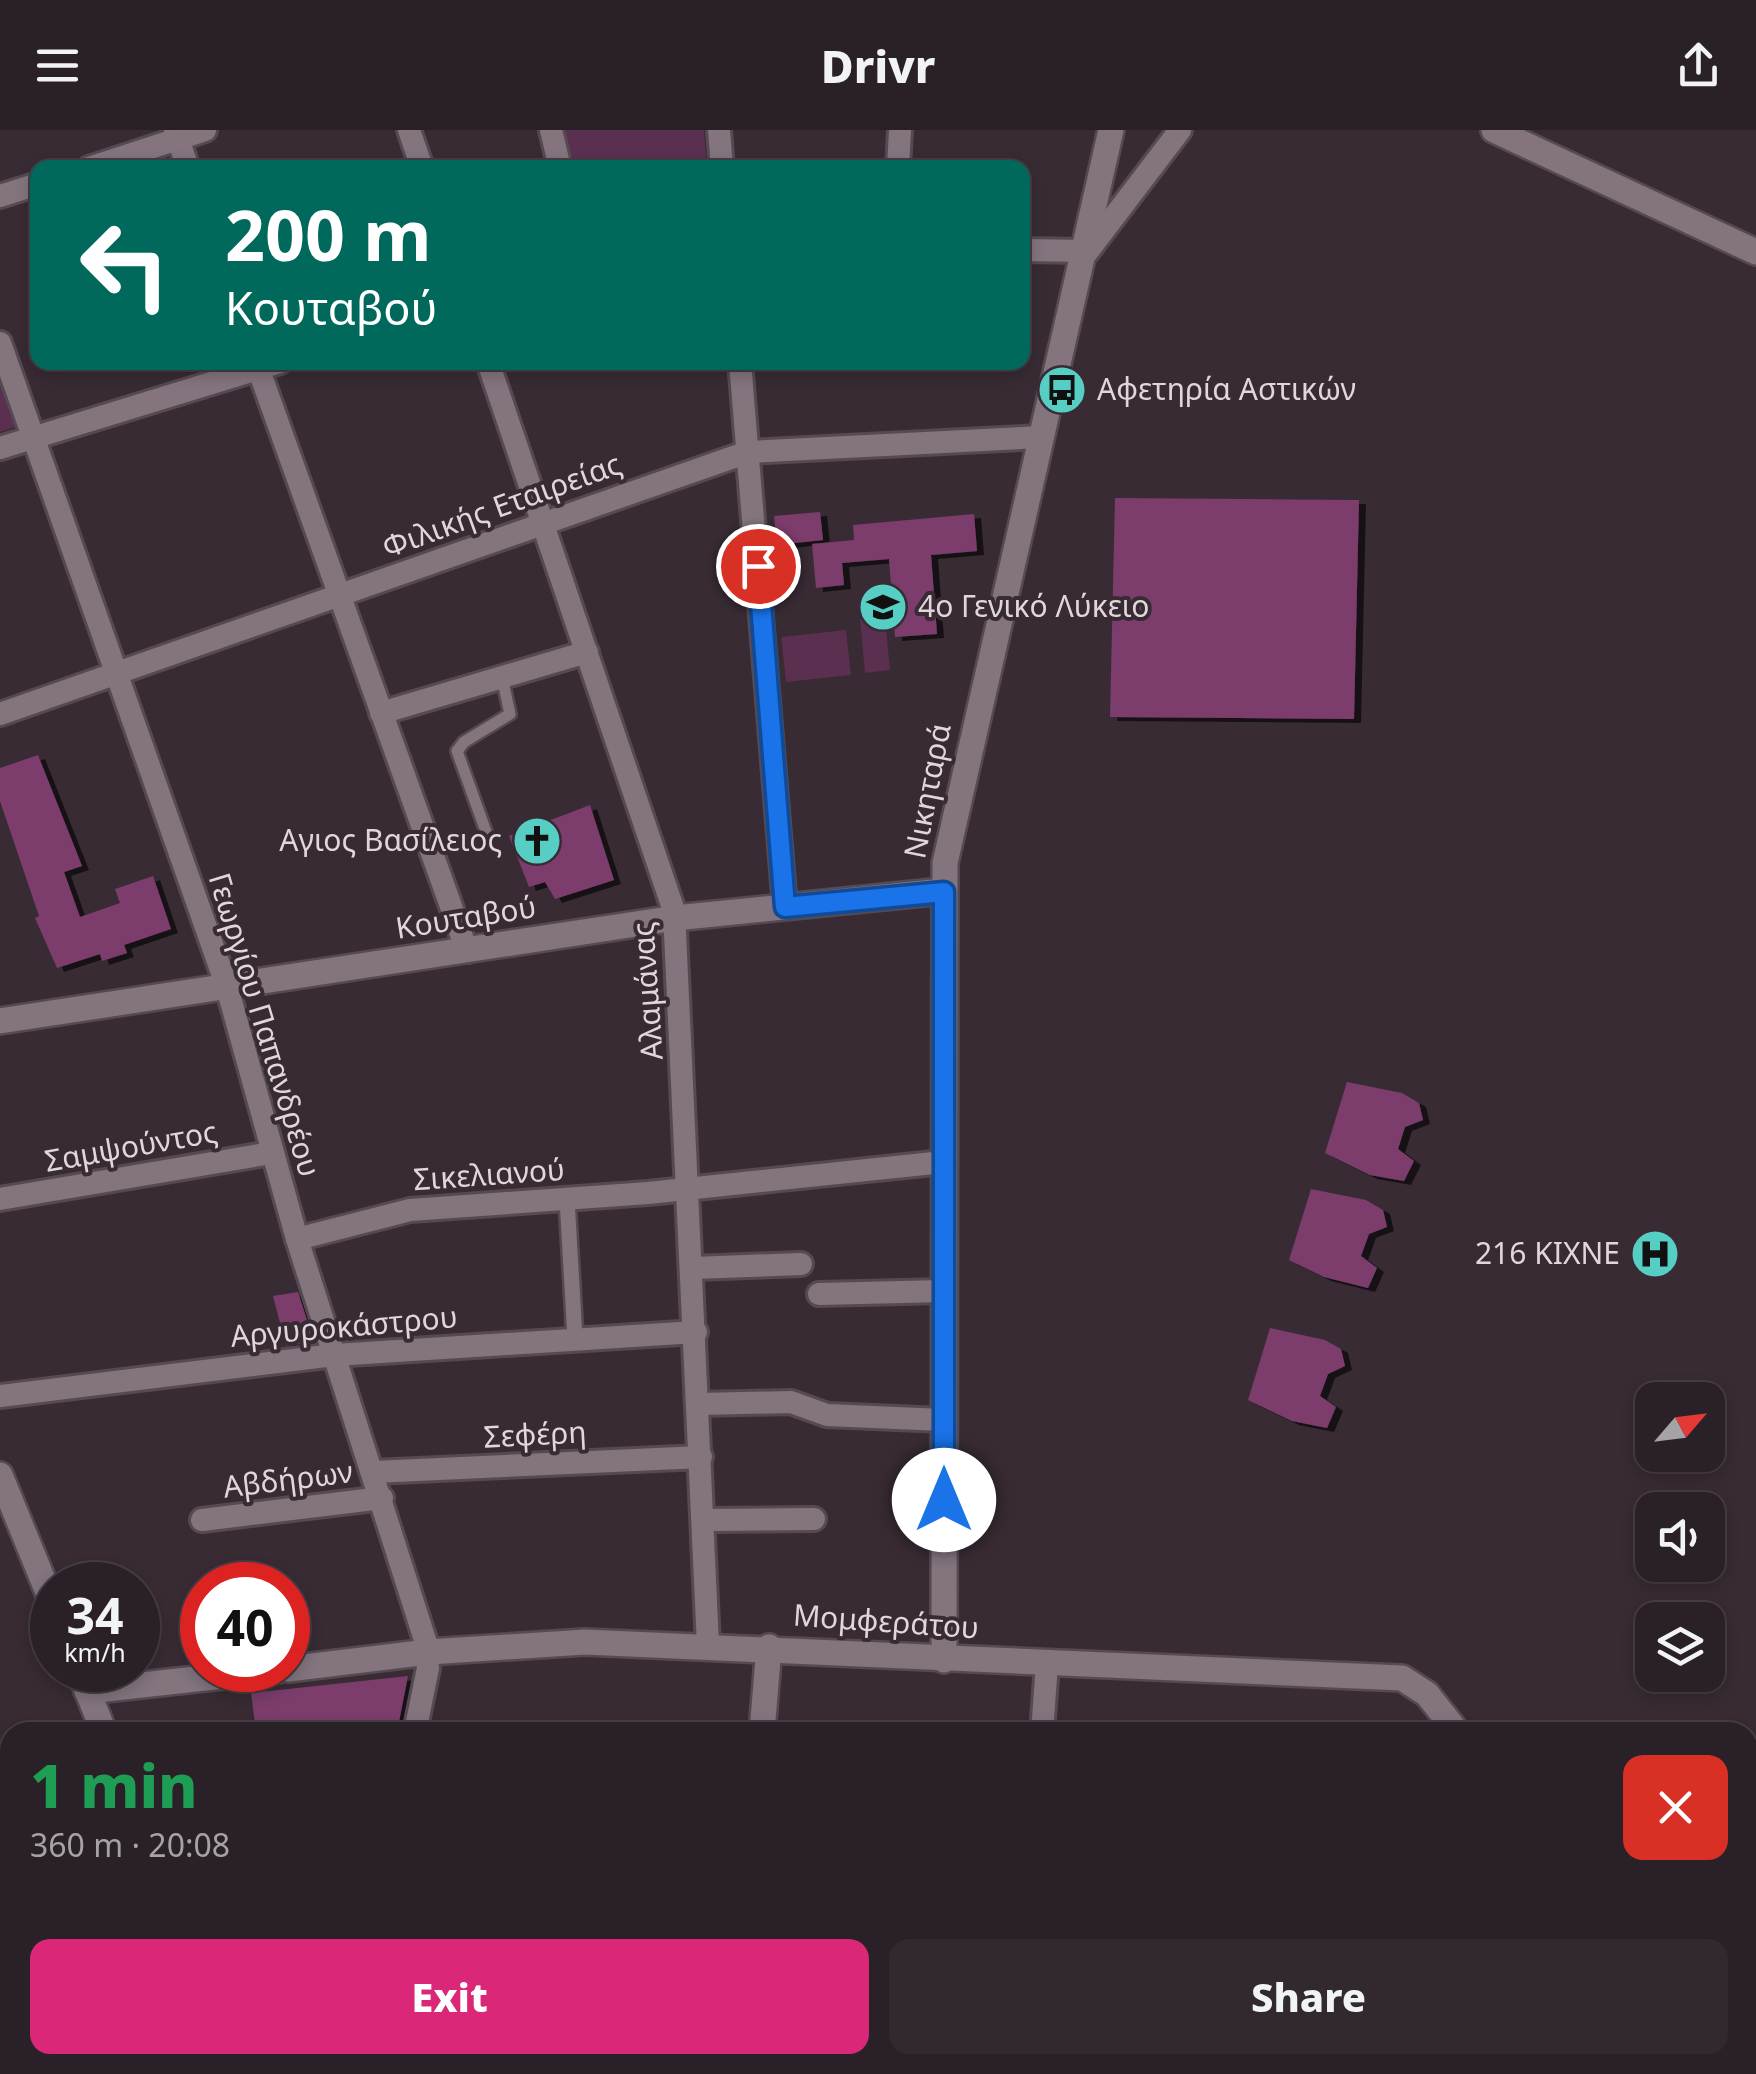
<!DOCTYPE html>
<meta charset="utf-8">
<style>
:root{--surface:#2a2027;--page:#32282f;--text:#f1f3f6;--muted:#a5a3a7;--line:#463e44;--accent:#db2777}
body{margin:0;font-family:"Noto Sans",sans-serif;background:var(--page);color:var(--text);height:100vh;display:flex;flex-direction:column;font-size:38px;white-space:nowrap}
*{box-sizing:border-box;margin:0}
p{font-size:32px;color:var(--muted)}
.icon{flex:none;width:55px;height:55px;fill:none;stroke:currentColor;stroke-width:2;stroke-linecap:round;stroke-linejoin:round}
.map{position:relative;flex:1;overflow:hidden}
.panel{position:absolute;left:0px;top:1592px;width:1758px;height:352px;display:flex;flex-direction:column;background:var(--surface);border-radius:30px 30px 0 0;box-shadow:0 5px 15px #0003,0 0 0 2px var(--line)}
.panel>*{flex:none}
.guide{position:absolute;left:30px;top:30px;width:1000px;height:210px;border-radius:20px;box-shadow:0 5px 15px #0003,0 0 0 2px var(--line);background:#00695c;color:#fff;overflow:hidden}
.needle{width:65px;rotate:62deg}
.buttons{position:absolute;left:1635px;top:1252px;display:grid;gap:20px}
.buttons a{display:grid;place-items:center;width:90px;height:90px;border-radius:20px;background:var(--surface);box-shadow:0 5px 15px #0003,0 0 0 2px var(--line);font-size:50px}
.speed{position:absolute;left:30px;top:1432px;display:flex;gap:20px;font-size:50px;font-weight:700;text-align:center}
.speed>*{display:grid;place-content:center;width:130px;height:130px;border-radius:50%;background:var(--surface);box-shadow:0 5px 15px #0003,0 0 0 2px var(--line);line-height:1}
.speed small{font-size:25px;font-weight:400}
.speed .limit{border:15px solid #d22;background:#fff;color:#111}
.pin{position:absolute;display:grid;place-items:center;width:85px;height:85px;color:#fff;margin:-42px;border:5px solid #fff;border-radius:50%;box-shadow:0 2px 10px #0007}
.me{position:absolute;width:110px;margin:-55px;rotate:0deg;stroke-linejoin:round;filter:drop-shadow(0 0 8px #0008)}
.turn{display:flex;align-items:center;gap:35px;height:210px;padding:0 30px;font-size:45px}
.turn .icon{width:130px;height:130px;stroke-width:2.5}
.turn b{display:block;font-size:70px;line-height:85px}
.round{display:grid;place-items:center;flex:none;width:105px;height:105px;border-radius:20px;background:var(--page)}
.headline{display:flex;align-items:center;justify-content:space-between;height:170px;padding:0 30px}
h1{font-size:60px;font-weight:800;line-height:75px;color:#1e9e55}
.button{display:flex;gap:20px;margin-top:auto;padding:20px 30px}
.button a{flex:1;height:115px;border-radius:20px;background:var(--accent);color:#fff;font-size:40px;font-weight:800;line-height:115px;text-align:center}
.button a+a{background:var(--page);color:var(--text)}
header{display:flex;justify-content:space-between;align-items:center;height:130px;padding:0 30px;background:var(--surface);font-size:45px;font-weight:800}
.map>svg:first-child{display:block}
.green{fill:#5a2f4f}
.building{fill:#7b3d6c;filter:url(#shadow)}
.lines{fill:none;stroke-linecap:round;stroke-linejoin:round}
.service-casing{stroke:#554a52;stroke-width:16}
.pedestrian-casing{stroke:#554a52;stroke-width:20}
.minor-casing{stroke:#554a52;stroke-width:28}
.tertiary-casing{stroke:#554a52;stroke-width:30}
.secondary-casing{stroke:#554a52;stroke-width:30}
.service{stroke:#83747e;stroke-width:11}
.pedestrian{stroke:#83747e;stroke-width:15}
.minor{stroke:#83747e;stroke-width:22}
.tertiary{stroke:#83747e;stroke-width:25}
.secondary{stroke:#83747e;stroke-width:25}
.route-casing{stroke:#114b97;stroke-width:25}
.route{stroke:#1a73e8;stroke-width:18}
.labels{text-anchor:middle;stroke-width:8;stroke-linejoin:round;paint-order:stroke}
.poi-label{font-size:30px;fill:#dfd7dc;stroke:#382b34;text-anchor:start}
.street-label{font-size:30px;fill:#dfd7dc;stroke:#382b34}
</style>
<header><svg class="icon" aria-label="menu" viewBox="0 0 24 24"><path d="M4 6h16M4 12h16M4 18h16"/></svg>Drivr<svg class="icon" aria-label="share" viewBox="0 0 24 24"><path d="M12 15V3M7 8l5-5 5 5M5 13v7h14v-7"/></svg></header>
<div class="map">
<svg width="1756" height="1944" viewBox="0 0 1756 1944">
<defs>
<filter id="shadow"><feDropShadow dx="7" dy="4" stdDeviation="0" flood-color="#0009"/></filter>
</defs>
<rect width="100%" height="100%" fill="#382b34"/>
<g class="green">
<polygon points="560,0 704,0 707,37 568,37"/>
<polygon points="0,245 18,296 0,302"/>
<polygon points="885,486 890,540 865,543 860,489"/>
<polygon points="846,500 851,545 786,552 781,507"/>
</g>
<g class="building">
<polygon points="1115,368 1359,370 1354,589 1110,587"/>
<polygon points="820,382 823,410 777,415 774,386"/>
<polygon points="974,384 977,421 931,425 937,504 895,507 889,429 842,433 844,455 816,458 812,414 854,410 853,395"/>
<polygon points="38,625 82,736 64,742 80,787 120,773 115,759 153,746 171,799 124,815 127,823 102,831 100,824 57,838 35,788 39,786 0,671 0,638"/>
<polygon points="590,675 614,750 555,769 545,752 529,757 509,706"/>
<polygon points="1347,952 1402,963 1419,973 1423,990 1405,997 1398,1019 1414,1031 1404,1051 1370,1045 1325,1023"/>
<polygon points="1311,1059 1366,1070 1383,1080 1387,1097 1369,1104 1361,1126 1377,1138 1368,1158 1324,1147 1289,1130"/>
<polygon points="298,1162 314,1212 286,1216 273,1166"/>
<polygon points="1270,1198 1325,1210 1341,1219 1345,1236 1328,1244 1320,1266 1336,1277 1327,1298 1292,1291 1248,1270"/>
<polygon points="408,1546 397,1602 342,1602 344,1590 256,1601 251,1563"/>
</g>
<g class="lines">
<g class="service-casing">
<polyline id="service" points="488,707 457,621 464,612 510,584 502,547"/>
</g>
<g class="pedestrian-casing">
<polyline id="pedestrian" points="567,1069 575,1208"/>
</g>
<g class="minor-casing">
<g id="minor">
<polyline points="175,0 188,38"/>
<polyline points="409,0 422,38"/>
<polyline points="551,0 560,38"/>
<polyline points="719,0 722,38"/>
<polyline points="89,38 205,0"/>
<polyline points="898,38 900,0"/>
<polyline points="0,66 38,54"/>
<polyline points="1022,120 1088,121 1180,0"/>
<polyline points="0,213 227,857 297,1109 426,1513 428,1538 415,1602"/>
<polyline points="256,232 467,821"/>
<polyline points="488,232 674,781 708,1515"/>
<polyline points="740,232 785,777"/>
<polyline points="0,318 280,232"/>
<polyline points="381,583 587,522"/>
<polyline points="0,584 748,322 1041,307"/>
<polyline points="0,1069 271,1023"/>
<polyline points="297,1109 410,1080 648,1063 943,1032"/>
<polyline points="693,1138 801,1134"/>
<polyline points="819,1164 943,1161"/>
<polyline points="0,1266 334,1225 696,1202"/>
<polyline points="699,1274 791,1272 827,1285 943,1290"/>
<polyline points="373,1342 701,1327"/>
<polyline points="202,1390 382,1368"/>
<polyline points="703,1390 814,1389"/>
<polyline points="1042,1602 1047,1534"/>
<polyline points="0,1736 10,1733"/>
<polyline points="1676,1935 1676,1944"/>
<polyline points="86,1944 90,1935"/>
<polyline points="425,1944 428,1935"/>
<polyline points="1026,1944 1026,1935"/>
<polyline points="1139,1944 1139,1935"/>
</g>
</g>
<g class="tertiary-casing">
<g id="tertiary">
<polyline points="0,891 675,788 943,761"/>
<polyline points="0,1345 52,1472"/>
<polyline points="944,1530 945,733 1111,0"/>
<polyline points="288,1539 428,1522 585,1512 1402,1548 1427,1564 1457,1602"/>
<polyline points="79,1540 104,1602"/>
<polyline points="87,1561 278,1540"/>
<polyline points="762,1602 769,1517"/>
<polyline points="1748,1743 1756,1743"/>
<polyline points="0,1880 10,1881"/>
<polyline points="181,1935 202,1944"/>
<polyline points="731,1944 732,1935"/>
</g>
</g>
<g class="secondary-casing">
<polyline id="secondary" points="1494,0 1756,122"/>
</g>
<use href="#service" class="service"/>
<use href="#pedestrian" class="pedestrian"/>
<use href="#minor" class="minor"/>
<use href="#tertiary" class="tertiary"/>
<use href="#secondary" class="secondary"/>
</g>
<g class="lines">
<g class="route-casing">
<polyline id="route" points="758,436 785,777 944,762 944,1370"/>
</g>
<use href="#route" class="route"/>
</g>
<defs>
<g id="bus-disc" transform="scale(2.5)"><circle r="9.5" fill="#56cec3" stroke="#382b34"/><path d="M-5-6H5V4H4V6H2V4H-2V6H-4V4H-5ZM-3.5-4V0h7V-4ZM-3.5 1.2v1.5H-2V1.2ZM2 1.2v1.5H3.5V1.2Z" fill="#111"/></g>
<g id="school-disc" transform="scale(2.5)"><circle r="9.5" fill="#56cec3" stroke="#382b34"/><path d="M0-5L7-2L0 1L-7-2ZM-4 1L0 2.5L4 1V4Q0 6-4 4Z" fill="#111"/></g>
<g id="church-disc" transform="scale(2.5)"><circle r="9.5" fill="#56cec3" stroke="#382b34"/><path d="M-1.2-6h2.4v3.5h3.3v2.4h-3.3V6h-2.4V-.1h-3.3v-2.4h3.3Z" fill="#111"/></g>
<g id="hospital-disc" transform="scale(2.5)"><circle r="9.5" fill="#56cec3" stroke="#382b34"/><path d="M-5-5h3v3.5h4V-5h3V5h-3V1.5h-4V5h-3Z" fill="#111"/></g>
</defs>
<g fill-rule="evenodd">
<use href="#bus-disc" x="1062" y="260"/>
<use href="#school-disc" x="883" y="477"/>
<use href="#church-disc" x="537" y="711"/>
<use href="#hospital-disc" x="1655" y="1124"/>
</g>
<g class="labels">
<g class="poi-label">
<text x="1097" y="270">Αφετηρία Αστικών</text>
<text x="918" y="487">4ο Γενικό Λύκειο</text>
<text x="502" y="721" text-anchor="end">Αγιος Βασίλειος</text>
<text x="1620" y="1134" text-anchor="end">216 ΚΙΧΝΕ</text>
</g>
<g class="street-label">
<text transform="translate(502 376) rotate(-20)" y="10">Φιλικής Εταιρείας</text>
<text transform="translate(928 661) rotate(-79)" y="10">Νικηταρά</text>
<text transform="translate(466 788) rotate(-9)" y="10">Κουταβού</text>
<text transform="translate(648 861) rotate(-94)" y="10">Αλαμάνας</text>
<text transform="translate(264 895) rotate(73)" y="10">Γεωργίου Παπανδρέου</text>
<text transform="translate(131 1017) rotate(-10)" y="10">Σαμψούντος</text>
<text transform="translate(489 1045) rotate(-4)" y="10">Σικελιανού</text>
<text transform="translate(344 1197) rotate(-5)" y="10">Αργυροκάστρου</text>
<text transform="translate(535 1305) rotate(-3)" y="10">Σεφέρη</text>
<text transform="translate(288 1350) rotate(-7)" y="10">Αβδήρων</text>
<text transform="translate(886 1492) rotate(4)" y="10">Μομφεράτου</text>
</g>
</g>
</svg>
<div class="buttons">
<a><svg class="needle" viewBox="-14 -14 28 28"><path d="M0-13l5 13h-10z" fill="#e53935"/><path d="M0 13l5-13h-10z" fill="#a5a3a7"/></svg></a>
<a><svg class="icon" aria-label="sound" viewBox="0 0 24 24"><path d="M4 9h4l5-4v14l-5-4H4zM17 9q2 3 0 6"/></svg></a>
<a><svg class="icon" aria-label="layers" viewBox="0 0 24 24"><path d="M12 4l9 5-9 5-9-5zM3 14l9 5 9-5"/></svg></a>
</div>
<div class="speed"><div>34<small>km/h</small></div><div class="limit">40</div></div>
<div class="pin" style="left:758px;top:436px;background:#d93025"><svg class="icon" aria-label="arrive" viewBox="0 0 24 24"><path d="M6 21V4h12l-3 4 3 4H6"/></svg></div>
<svg class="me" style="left:944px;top:1370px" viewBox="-20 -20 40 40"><circle r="19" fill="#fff"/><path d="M0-13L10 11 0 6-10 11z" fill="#1a73e8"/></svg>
<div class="guide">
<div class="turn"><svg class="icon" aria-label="left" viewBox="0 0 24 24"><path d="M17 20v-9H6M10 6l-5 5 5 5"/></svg><div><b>200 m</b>Κουταβού</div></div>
</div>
<section class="panel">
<div class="headline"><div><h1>1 min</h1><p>360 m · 20:08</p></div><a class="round" style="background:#d93025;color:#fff"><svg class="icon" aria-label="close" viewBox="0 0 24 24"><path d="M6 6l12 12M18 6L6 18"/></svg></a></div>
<div class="button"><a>Exit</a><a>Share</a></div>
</section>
</div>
